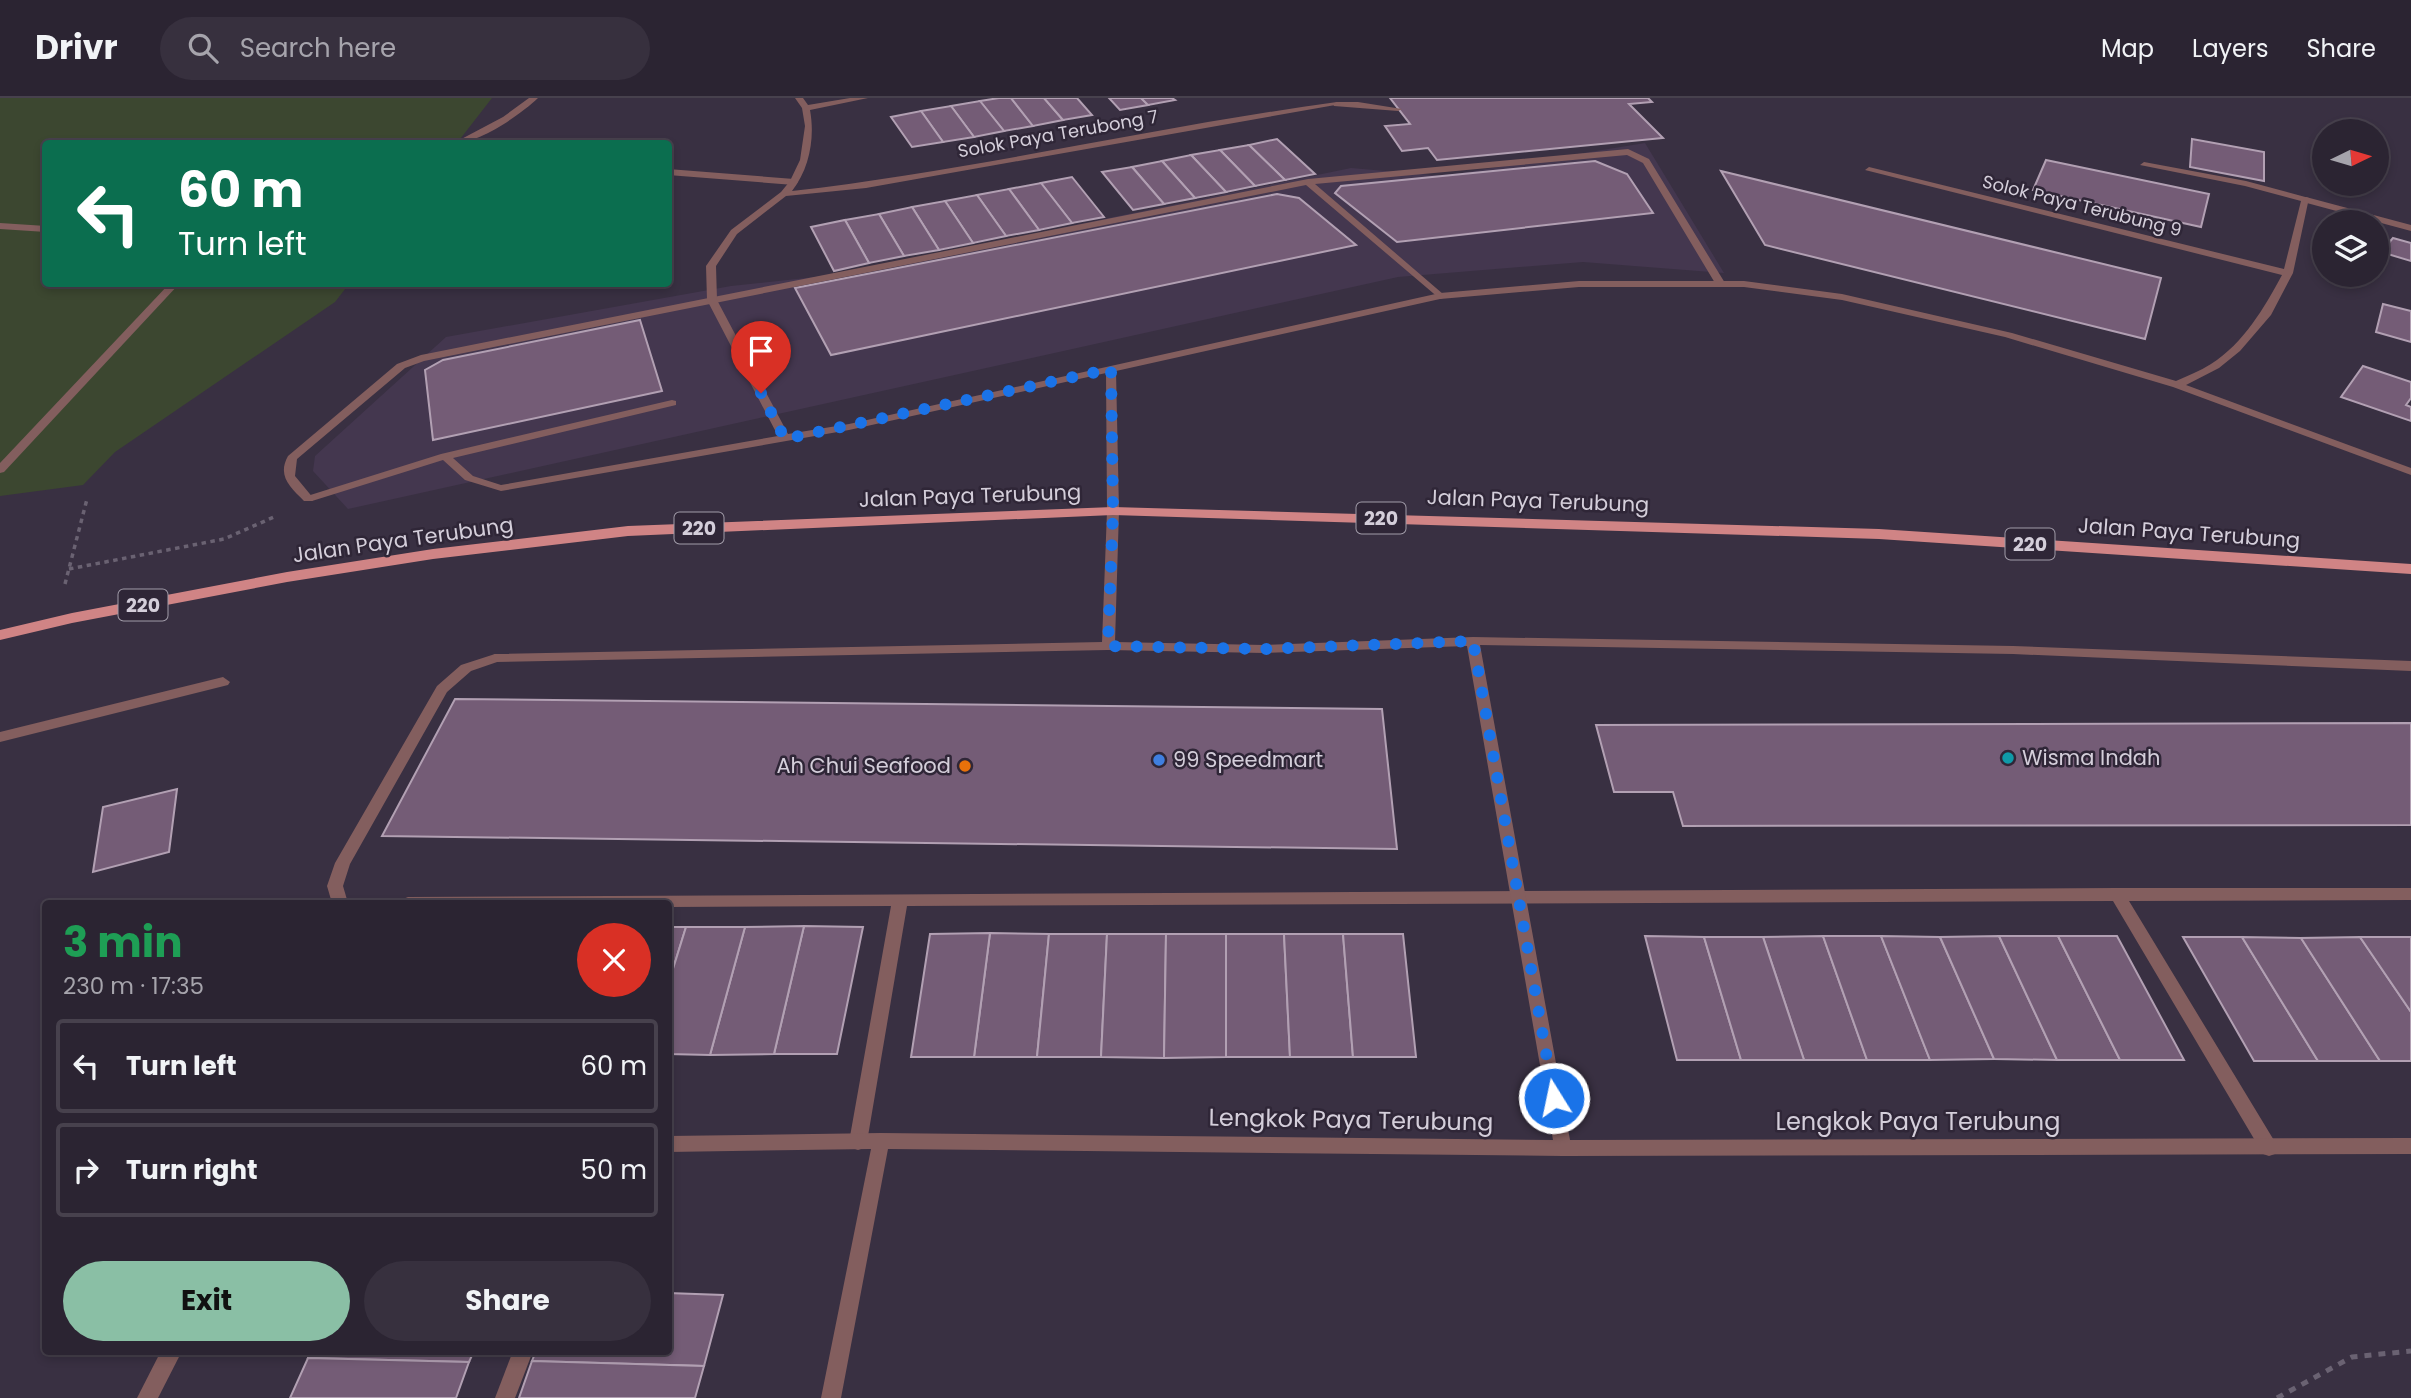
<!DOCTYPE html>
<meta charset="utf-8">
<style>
:root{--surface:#2b2432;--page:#37303e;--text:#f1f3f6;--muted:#a6a4ac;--line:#47414d;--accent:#8abfa5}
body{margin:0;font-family:Poppins,sans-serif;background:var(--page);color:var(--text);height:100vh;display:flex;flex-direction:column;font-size:26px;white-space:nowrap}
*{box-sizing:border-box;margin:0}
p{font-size:23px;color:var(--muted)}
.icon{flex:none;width:38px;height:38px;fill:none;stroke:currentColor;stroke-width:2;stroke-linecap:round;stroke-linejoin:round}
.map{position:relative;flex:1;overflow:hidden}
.sheet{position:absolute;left:42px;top:802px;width:630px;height:455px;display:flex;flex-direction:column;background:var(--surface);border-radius:7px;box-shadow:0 4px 10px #0003,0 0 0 2px var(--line)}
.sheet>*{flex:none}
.guide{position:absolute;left:42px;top:42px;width:630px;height:147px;border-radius:7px;box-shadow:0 4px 10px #0003,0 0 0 2px var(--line);background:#0b6e4f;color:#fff;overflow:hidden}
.needle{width:46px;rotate:85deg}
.buttons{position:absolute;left:2312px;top:21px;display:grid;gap:14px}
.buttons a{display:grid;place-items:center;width:77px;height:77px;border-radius:50%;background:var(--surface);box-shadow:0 4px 10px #0003,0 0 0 2px var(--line);font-size:35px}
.pin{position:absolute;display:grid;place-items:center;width:60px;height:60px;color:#fff;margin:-72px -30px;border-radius:50% 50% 50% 0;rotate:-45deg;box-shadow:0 0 7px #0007}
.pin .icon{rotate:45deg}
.me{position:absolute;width:77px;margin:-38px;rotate:350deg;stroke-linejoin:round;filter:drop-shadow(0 0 5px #0008)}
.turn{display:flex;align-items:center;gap:24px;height:147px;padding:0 21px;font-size:32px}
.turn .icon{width:91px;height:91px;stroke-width:2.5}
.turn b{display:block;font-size:49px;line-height:60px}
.round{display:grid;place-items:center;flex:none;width:74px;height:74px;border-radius:37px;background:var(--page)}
.head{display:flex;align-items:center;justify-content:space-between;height:119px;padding:0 21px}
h1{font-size:42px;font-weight:700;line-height:52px;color:#1e9e55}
.action{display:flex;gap:14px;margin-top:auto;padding:14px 21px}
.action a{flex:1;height:80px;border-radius:42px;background:var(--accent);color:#111;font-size:28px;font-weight:700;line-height:80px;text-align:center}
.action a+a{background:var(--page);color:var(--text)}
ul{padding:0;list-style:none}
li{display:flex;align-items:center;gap:21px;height:94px;margin:0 14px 10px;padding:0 7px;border:4px solid var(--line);border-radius:7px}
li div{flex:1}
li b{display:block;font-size:26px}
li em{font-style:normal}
header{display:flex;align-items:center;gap:42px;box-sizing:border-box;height:98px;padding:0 35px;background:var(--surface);border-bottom:2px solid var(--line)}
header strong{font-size:33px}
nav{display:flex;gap:38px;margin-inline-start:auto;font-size:24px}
.search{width:490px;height:63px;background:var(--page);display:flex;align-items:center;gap:18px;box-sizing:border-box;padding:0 24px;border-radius:38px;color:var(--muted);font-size:26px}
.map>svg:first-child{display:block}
.built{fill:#44374f}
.green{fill:#3c4730}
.building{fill:#745c76;stroke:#b2a0b3;stroke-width:2}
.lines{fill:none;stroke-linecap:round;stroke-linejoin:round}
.path-far1{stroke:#6a6272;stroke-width:3.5;stroke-dasharray:4.5 4.5;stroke-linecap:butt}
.path{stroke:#6a6272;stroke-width:5;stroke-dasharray:7 7;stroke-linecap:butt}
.service{fill:#835e5e;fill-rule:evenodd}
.minor{fill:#835e5e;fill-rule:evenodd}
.primary{fill:#d08485;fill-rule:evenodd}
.route{stroke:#1a73e8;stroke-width:12;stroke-dasharray:0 21.6}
.culture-dot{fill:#0f9aa8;stroke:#2f2637;stroke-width:2.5}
.shop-dot{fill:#3f7fe0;stroke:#2f2637;stroke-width:2.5}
.food-dot{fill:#e8710a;stroke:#2f2637;stroke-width:2.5}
.labels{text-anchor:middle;stroke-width:5;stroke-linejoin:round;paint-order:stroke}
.far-street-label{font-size:18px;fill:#d4ceda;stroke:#2f2637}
.shield{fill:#2f2637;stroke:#a29ca9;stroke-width:2}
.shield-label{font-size:19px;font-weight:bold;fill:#d4ceda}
.street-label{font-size:21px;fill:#d4ceda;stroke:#2f2637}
.poi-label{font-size:21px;fill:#d4ceda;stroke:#2f2637;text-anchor:start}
.near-street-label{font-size:24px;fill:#d4ceda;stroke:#2f2637}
</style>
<header>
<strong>Drivr</strong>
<div class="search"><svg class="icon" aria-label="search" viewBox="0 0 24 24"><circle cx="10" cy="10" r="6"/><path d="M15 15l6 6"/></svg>Search here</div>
<nav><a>Map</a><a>Layers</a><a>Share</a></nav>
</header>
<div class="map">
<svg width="2411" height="1300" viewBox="0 0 2411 1300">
<rect width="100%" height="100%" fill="#393042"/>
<polygon class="built" points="1645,45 1724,175 1583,164 1398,179 348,411 313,373 315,358 446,239 731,188 833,177 1351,70 1443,78"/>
<polygon class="green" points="0,0 492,0 457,45 46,46 46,186 349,186 335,204 115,354 83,387 0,398"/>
<g class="building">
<polygon points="999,0 1011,0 1033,28 1004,33 980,3"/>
<polygon points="1011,0 1044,0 1063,22 1033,28"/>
<polygon points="1044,0 1077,0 1092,17 1063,22"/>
<polygon points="1109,0 1141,0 1148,7 1120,12"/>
<polygon points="1141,0 1172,0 1175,2 1148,7"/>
<polygon points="1390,0 1648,0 1652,4 1629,6 1663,40 1437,62 1428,50 1402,53 1385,28 1410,26"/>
<polygon points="980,3 1004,33 974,39 951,8"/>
<polygon points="951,8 974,39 943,44 921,13"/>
<polygon points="921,13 943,44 912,49 891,19"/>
<polygon points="1277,41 1315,76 1285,82 1249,47"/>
<polygon points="2192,41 2264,54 2264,83 2190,69"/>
<polygon points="1249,47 1285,82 1255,88 1220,52"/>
<polygon points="1220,52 1255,88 1226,94 1191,57"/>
<polygon points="1191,57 1226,94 1195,100 1162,63"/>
<polygon points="2046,62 2209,96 2201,129 2033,92"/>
<polygon points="1162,63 1195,100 1164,106 1132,69"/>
<polygon points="1595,63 1627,76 1653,115 1397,144 1335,95 1341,88"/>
<polygon points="1132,69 1164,106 1133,112 1102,74"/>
<polygon points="1721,73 2161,180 2145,241 1765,147"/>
<polygon points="1072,79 1104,119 1072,125 1041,85"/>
<polygon points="1041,85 1072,125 1039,132 1009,91"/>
<polygon points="1009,91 1039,132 1006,138 977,97"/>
<polygon points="1277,96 1299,100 1356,147 831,257 795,190"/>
<polygon points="977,97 1006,138 973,145 945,103"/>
<polygon points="945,103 973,145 939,152 912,109"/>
<polygon points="912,109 939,152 904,158 879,116"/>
<polygon points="879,116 904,158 869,165 845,122"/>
<polygon points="845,122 869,165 834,173 811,129"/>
<polygon points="2393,140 2411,145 2411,163 2381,154"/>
<polygon points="2383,206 2411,213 2411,244 2376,234"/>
<polygon points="640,222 662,293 433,342 425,272 443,262"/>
<polygon points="2363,268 2411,284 2411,300 2406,307 2411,309 2411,323 2341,299"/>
<polygon points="455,601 1382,611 1397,751 382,738"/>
<polygon points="2411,625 2411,727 1683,728 1673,694 1614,694 1596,627"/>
<polygon points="177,691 169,754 93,774 103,709"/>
<polygon points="804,828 863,829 837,956 774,956"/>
<polygon points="804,828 774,956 710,957 745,829"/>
<polygon points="668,829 686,829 668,887"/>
<polygon points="686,829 745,829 710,957 668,956 668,887"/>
<polygon points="990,835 1049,836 1037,959 974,959"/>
<polygon points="990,835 974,959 911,959 930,836"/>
<polygon points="1049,836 1107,836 1101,959 1037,959"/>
<polygon points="1107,836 1166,836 1164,960 1101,959"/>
<polygon points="1166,836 1226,836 1226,959 1164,960"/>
<polygon points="1226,836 1284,836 1290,959 1226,959"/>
<polygon points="1284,836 1343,836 1353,959 1290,959"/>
<polygon points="1343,836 1403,836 1416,959 1353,959"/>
<polygon points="1645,838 1704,839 1741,962 1677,962"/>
<polygon points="1823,838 1867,962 1804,962 1763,839"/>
<polygon points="1823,838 1881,838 1930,962 1867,962"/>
<polygon points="1881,838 1940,839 1994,961 1930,962"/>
<polygon points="1999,838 2057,962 1994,961 1940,839"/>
<polygon points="1999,838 2058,838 2120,962 2057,962"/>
<polygon points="2058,838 2117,838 2184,962 2120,962"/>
<polygon points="1704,839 1763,839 1804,962 1741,962"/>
<polygon points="2183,839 2242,839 2318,963 2254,963"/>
<polygon points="2242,839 2301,840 2380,963 2318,963"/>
<polygon points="2360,839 2411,914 2411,963 2380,963 2301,840"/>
<polygon points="2360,839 2411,839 2411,914"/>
<polygon points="668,1195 723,1197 704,1268 532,1263 536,1253 668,1253"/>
<polygon points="311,1253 474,1253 469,1264 308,1260"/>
<polygon points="308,1260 469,1264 456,1300 290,1300"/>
<polygon points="532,1263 704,1268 695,1300 519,1300"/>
</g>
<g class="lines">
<g class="path-far1">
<polyline points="69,471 224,441 274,419"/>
<polyline points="65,486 87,401"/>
</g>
<polyline class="path" points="2277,1300 2352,1259 2411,1253"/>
<g class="service">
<polygon points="1337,4 1358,4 1402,11 1398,13 1334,8 1333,6"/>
<path d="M 1628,51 L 1649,61 L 1725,185 L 1723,187 L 1715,185 L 1643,65 L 1627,57 L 1315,86 L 1443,196 L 1443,200 L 1440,201 L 1306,87 L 424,263 L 405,270 L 297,361 L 295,378 L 314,401 L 312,403 L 304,403 C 290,389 277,378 288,358 L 397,266 L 421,257 L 1308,81 Z"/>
<polygon points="668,71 794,81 798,84 794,87 668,77"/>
<polygon points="2306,99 2411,127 2411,133 2303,104 2303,100"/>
<polygon points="0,125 46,128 46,134 0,131"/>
<polygon points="410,186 461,186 456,189 413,191 410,190"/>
<polygon points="495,556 502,560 500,563 471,573 447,594 350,766 343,788 348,805 332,805 327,788 335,765 437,588 461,567"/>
<polygon points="223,579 230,584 228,587 0,644 0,634"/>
<polygon points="2117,790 2411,790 2411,802 2129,803 2275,1044 2278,1050 2275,1056 2269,1058 2263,1056 2113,803 907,808 867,1044 864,1050 858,1052 852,1050 849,1044 891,808 668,809 668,805 400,805 403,801 408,799"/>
<polygon points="513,1253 533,1253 515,1300 495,1300"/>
</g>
<g class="minor">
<path d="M 529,0 L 538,0 C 519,18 478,46 452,46 L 503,19 Z"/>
<path d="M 795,0 L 803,0 L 808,7 L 850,0 L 868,0 L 810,12 C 815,39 810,70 792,93 C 975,72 1154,29 1337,4 L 1341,6 L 866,90 L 786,98 L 737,136 L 716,168 L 717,202 L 788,336 L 849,326 L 1440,195 L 1579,183 L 1744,183 L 1842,196 L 2012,235 L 2176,283 C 2187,278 2200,273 2211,266 C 2244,245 2264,210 2282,177 L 1865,72 L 1869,69 L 2284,171 L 2301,103 L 2245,88 L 2140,67 L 2144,64 L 2246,83 L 2309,100 L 2293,175 L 2271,217 L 2240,253 L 2219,270 L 2186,287 L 2411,370 L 2411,377 L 2173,289 L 2005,239 L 1842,202 L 1744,189 L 1579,189 L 1440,201 L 1116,273 L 1119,413 L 1115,544 L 1264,547 L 1473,539 L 2013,548 L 2411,563 L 2411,573 L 2013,556 L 1480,547 L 1570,1042 L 2411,1040 L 2411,1056 L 1563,1058 L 888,1051 L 841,1300 L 821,1300 L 871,1051 L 668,1054 L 668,1038 L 881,1035 L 1553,1042 L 1467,548 L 1264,555 L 1108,552 L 495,564 L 488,560 L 495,556 L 1102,544 L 1107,413 L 1106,275 L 849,332 L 501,393 L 465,382 L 443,362 L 312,403 L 304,403 L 304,399 L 441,356 L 672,302 L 676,303 L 676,307 L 453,360 L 473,378 L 501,387 L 778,338 L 707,202 L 706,168 L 731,132 L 781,94 L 790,83 L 800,62 L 805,28 L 802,10 Z"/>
<polygon points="169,186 179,186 4,374 0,375 0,365"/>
<polygon points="161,1253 182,1253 158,1300 137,1300"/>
</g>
<polygon class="primary" points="1113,409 1879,431 2411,466 2411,476 1879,441 1113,417 628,438 433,461 287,484 72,525 0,542 0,532 72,515 287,474 433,451 628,428"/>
</g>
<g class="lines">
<polyline class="route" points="761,295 785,341 1111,271 1113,413 1108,548 1264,551 1473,543 1554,1000"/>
</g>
<circle class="culture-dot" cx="2008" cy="660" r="7"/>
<circle class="shop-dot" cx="1159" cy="662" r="7"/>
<circle class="food-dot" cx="965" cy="668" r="7"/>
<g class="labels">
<g class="far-street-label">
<text transform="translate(1058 36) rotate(-10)" y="6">Solok Paya Terubong 7</text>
<text transform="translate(2082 108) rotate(14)" y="6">Solok Paya Terubung 9</text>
</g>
<g class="shield">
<rect x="1356.5" y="404.5" width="49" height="31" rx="5"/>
<rect x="674.5" y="414.5" width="49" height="31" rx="5"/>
<rect x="2005.5" y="430.5" width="49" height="31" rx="5"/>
<rect x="118.5" y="491.5" width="49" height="31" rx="5"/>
</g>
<g class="shield-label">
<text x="1381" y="427">220</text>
<text x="699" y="437">220</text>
<text x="2030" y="453">220</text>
<text x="143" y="514">220</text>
</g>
<g class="street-label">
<text transform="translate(970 398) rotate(-2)" y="7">Jalan Paya Terubung</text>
<text transform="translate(1538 403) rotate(2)" y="7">Jalan Paya Terubung</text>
<text transform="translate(2189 435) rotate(4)" y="7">Jalan Paya Terubung</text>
<text transform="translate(403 442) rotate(-8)" y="7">Jalan Paya Terubung</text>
</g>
<g class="poi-label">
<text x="2022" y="667">Wisma Indah</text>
<text x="1173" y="669">99 Speedmart</text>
<text x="951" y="675" text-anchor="end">Ah Chui Seafood</text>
</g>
<g class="near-street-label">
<text transform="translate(1351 1022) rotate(1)" y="8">Lengkok Paya Terubung</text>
<text x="1918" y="1032">Lengkok Paya Terubung</text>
</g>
</g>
</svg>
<div class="buttons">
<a><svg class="needle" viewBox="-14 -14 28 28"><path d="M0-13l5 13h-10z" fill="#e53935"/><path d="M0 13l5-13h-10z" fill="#a6a4ac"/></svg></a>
<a><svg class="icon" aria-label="layers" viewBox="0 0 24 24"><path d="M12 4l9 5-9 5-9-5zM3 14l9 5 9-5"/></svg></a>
</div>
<div class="pin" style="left:761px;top:295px;background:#d93025"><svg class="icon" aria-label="arrive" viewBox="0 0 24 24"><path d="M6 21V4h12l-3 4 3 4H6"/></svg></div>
<svg class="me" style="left:1554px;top:1000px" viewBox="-20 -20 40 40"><circle r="17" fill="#1a73e8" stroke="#fff" stroke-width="3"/><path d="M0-11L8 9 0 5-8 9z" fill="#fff"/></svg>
<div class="guide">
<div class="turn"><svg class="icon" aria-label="left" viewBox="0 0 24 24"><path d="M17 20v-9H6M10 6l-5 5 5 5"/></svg><div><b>60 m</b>Turn left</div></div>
</div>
<section class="sheet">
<div class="head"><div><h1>3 min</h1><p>230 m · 17:35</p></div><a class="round" style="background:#d93025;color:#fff"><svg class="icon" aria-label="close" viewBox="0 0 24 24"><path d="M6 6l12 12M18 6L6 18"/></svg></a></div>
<ul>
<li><svg class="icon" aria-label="left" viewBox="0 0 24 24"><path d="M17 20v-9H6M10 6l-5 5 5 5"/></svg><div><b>Turn left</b></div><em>60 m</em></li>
<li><svg class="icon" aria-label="right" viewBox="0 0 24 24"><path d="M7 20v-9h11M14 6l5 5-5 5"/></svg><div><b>Turn right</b></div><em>50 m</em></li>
</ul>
<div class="action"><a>Exit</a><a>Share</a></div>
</section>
</div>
